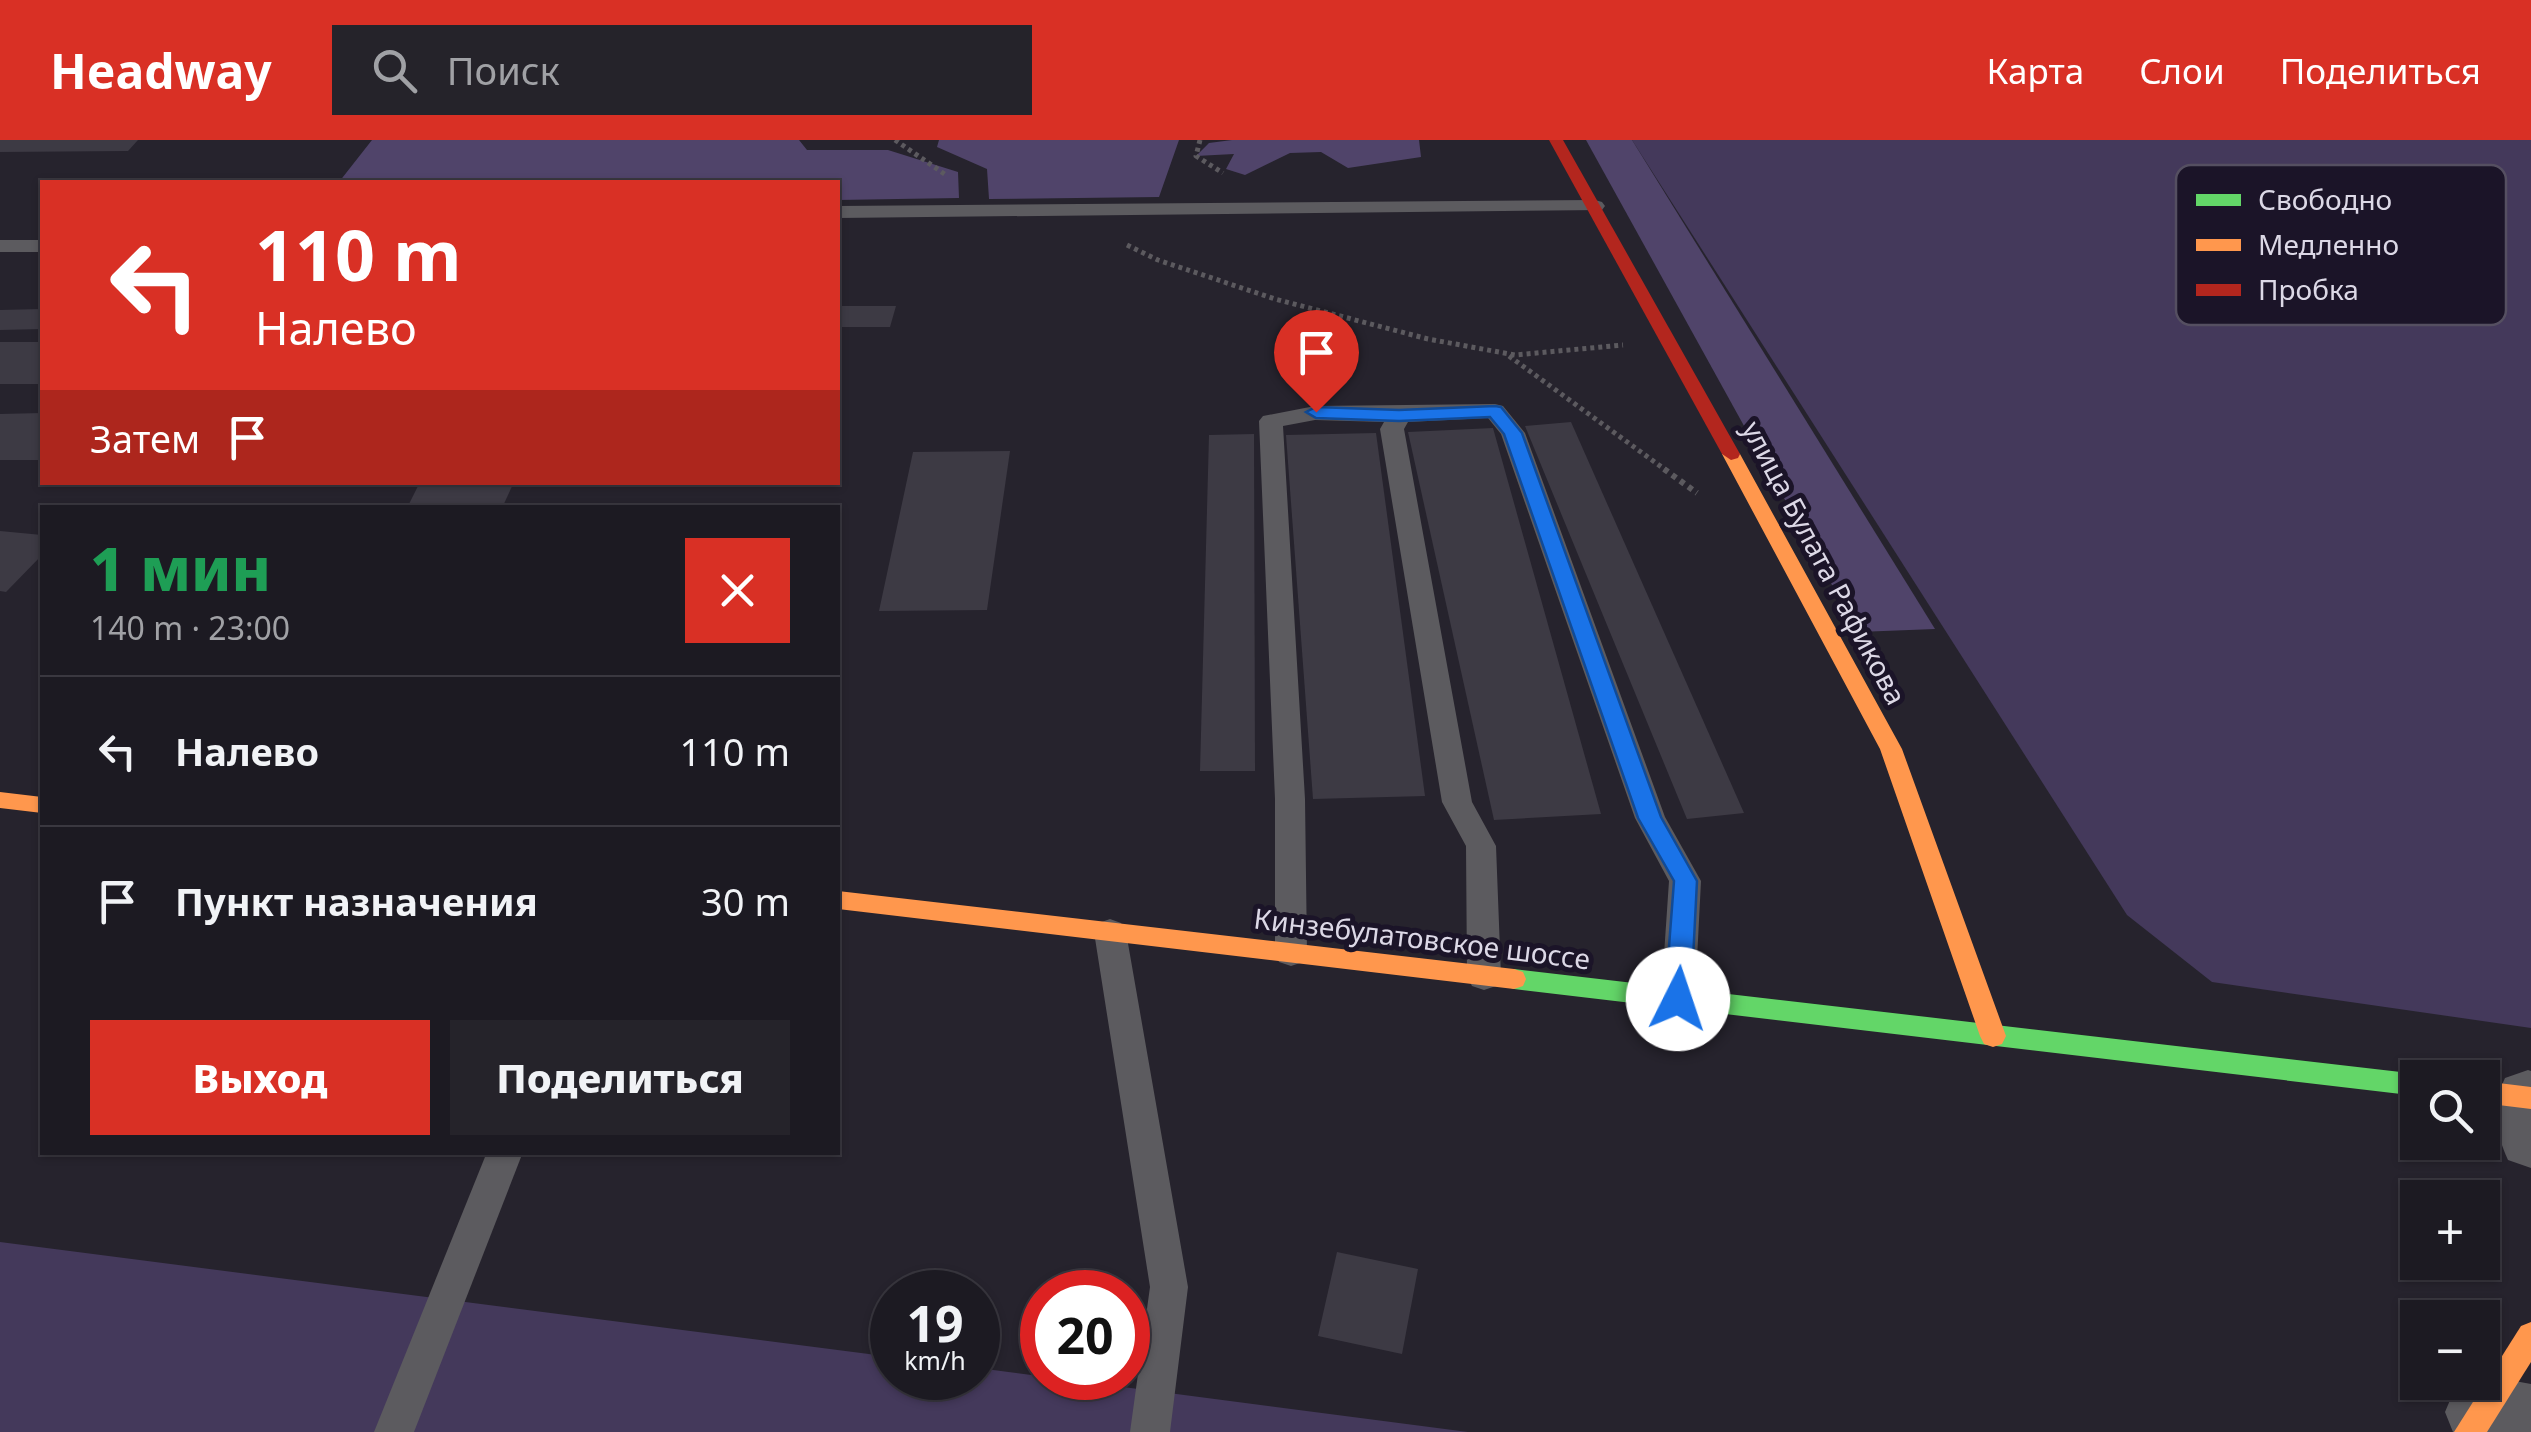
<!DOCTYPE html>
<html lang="ru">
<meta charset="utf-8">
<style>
:root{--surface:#1c1a22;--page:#25232a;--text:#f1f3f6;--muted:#a0a1a5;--line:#3a3840;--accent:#d93025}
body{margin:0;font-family:"Noto Sans",sans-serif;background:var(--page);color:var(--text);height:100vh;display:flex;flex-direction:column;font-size:38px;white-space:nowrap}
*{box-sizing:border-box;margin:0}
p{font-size:32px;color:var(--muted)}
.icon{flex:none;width:55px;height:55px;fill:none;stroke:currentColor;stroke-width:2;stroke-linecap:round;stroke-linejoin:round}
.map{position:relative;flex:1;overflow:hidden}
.drawer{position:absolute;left:40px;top:365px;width:800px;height:650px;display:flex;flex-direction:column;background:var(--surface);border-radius:0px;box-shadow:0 2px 8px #0004,0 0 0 2px var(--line)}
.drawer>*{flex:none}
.hud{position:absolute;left:40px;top:40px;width:800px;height:305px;border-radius:0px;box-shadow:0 2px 8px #0004,0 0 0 2px var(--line);background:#d93025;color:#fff;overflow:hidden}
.buttons{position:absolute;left:2400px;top:920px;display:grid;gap:20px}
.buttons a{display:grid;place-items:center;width:100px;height:100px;border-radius:0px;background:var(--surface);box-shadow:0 2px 8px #0004,0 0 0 2px var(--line);font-size:50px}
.speed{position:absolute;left:870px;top:1130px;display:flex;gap:20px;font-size:50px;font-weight:700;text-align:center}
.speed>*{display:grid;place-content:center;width:130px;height:130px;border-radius:50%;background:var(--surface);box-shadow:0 2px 8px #0004,0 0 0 2px var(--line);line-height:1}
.speed small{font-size:25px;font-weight:400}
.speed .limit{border:15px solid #d22;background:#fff;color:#111}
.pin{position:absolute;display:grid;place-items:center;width:85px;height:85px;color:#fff;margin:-102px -42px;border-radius:50% 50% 50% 0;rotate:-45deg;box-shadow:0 0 10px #0007}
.pin .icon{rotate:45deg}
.me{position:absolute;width:110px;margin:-55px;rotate:4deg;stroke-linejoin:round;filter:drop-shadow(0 0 8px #0008)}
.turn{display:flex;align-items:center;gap:35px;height:210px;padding:0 50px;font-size:45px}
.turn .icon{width:130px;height:130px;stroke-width:2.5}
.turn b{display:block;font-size:70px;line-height:85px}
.then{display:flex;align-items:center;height:95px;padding:0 50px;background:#0003;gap:20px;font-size:38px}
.round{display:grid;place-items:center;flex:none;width:105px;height:105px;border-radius:0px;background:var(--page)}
.overview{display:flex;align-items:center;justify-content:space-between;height:170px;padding:0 50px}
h1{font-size:60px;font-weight:800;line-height:75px;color:#1e9e55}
.button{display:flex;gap:20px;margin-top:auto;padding:20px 50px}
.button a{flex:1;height:115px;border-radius:0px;background:var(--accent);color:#fff;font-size:40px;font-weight:800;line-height:115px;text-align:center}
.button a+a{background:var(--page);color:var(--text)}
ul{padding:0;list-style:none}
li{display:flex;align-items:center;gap:30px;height:150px;padding:0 50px;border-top:2px solid var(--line)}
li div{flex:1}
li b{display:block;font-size:38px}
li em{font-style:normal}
header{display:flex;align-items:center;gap:60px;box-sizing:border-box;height:140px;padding:0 50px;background:var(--accent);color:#fff}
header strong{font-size:48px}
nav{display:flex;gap:55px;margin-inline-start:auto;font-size:35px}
.search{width:700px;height:90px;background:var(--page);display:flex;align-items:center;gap:25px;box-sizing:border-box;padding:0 35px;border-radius:0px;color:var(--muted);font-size:38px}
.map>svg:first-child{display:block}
.green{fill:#44395b}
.forest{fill:#50446a}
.building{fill:#3d3a44}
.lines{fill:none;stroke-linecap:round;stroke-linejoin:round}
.path-far1{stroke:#5c5a5f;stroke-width:5;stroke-dasharray:4 4;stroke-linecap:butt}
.path{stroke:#5c5a5f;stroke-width:6;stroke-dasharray:5 5;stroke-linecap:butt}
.lane{fill:#5c5b5f;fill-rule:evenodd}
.street{fill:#5c5b5f;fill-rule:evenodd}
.fast{fill:#63d668;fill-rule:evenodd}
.slow{fill:#ff974d;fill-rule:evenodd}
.jam{fill:#b3261e;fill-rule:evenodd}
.route{fill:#1a73e8;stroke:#114b97;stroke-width:2.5}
.labels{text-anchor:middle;stroke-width:10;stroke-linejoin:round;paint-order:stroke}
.street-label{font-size:28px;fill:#dcd8e6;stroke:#1b1428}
.key{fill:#1b1428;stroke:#554f61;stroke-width:2.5}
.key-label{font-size:28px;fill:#dcd8e6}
</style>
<header>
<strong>Headway</strong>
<div class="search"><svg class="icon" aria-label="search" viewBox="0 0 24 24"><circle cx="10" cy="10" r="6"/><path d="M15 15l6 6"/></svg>Поиск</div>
<nav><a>Карта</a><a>Слои</a><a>Поделиться</a></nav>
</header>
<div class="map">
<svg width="2531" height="1292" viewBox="0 0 2531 1292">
<rect width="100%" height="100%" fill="#26232d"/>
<g class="green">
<polygon points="1632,0 2531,0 2531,888 2212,842 2127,775"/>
<polygon points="0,1102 892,1217 892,1238 978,1238 978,1228 1468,1292 0,1292"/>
</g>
<g class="forest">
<polygon points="372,0 799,0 807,10 888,10 958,32 959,58 838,60 838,42 339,42"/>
<polygon points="939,0 1179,0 1159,57 989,59 987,29 937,7"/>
<polygon points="1232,0 1419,0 1421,17 1348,28 1321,12 1290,13 1245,35 1226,29 1234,14 1196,16 1209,3"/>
<polygon points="1586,0 1632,0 1935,489 1858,492"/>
</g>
<g class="building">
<polygon points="0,0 138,0 128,11 0,12"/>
<polygon points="838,166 896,166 890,187 838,187"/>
<polygon points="42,169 42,189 0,190 0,170"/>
<rect x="0" y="202" width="42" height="42"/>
<polygon points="42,273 42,320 0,320 0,274"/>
<polygon points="1571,282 1744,673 1687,679 1525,286"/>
<polygon points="1493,288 1601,674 1494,680 1408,292"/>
<polygon points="1376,293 1425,656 1313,659 1286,295"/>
<polygon points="1254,294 1255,631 1200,631 1209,295"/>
<polygon points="1010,311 987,470 879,471 913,312"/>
<polygon points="420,342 514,342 502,368 407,368"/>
<polygon points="0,391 42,395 42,415 6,452 0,451"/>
<polygon points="1337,1112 1418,1129 1402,1214 1318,1196"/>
</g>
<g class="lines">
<g class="path-far1">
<polyline points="895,0 946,35"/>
<polyline points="1200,0 1196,16 1223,33"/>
<polyline points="1127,105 1158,120 1275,159 1428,199 1515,215 1623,205"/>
<polyline points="1509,216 1667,331"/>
</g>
<polyline class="path" points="1664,329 1697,353"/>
<g class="lane">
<polygon points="1595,60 1602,62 1605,66 1602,70 838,78 838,66"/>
<rect x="0" y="100" width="42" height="12"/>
<polygon points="1495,264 1503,266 1525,293 1665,677 1701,741 1695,859 1690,869 1678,873 1666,869 1661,859 1669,741 1635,678 1501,294 1488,278 1408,282 1404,289 1472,662 1496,706 1501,836 1496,846 1484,850 1472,846 1467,836 1466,706 1442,662 1380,289 1384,282 1315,280 1283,286 1305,659 1307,813 1303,822 1291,826 1279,822 1275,813 1275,659 1259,281 1263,276 1315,266"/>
<polygon points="1110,779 1121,783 1126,792 1188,1147 1170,1292 1130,1292 1150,1147 1094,792 1099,783"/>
<polygon points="487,1012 523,1012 414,1292 374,1292"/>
</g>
<g class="street">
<path d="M 2528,930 L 2531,931 L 2531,1028 L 2508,1020 C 2495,992 2492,966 2505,938 Z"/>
<polygon points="2482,1235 2531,1244 2531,1292 2453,1292 2445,1272 2456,1246 2482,1242"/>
</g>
<polygon class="fast" points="1514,829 2418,934 2427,938 2418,938 2418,956 1514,849 1505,846 1502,839 1505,832"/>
<g class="slow">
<polygon points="1731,308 1740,314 1902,609 2006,896 2002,904 1993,907 1984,904 1980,896 1880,609 1722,314"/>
<polygon points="0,652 42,657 42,673 0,668"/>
<polygon points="838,751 1514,829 1523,832 1526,839 1523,846 1514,849 838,769"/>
<polygon points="2482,941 2531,947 2531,969 2482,963"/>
<polygon points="2531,1182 2531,1222 2487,1292 2454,1292 2521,1186"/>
</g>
<polygon class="jam" points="1549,0 1563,0 1740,314 1738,318 1731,320 1722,314"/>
</g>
<polygon class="route" points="1495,266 1501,267 1522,293 1661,677 1697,741 1691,859 1687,867 1678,870 1669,867 1665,859 1674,741 1638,678 1504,294 1490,277 1399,281 1316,278 1306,272 1316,267 1399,270"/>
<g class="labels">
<g class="street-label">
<text transform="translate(1824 423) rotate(62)" y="10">улица Булата Рафикова</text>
<text transform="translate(1422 799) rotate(7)" y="10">Кинзебулатовское шоссе</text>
</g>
</g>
<rect x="2176" y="25" width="330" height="160" rx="15" class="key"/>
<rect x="2196" y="54" width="45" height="12" fill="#63d668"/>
<rect x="2196" y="99" width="45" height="12" fill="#ff974d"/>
<rect x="2196" y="144" width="45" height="12" fill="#b3261e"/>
<g class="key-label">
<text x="2258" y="70">Свободно</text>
<text x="2258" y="115">Медленно</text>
<text x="2258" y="160">Пробка</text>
</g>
</svg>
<div class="buttons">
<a><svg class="icon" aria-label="search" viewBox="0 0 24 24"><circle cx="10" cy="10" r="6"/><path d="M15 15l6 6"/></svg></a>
<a>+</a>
<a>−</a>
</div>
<div class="speed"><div>19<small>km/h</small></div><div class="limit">20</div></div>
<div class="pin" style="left:1316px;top:272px;background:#d93025"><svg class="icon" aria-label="arrive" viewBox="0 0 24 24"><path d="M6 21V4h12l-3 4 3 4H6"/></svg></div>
<svg class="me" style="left:1678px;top:859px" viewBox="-20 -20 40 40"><circle r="19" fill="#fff"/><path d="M0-13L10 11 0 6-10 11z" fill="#1a73e8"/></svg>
<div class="hud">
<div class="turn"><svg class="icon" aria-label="left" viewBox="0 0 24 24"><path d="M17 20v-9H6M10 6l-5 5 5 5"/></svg><div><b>110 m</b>Налево</div></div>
<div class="then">Затем<svg class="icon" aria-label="arrive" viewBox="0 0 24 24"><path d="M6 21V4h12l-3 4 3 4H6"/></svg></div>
</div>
<section class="drawer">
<div class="overview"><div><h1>1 мин</h1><p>140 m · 23:00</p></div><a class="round" style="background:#d93025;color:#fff"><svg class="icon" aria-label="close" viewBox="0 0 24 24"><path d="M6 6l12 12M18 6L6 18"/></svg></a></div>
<ul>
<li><svg class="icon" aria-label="left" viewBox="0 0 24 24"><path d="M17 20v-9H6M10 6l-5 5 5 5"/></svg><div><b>Налево</b></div><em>110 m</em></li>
<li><svg class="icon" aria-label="arrive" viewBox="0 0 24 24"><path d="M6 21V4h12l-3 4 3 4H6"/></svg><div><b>Пункт назначения</b></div><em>30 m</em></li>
</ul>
<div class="button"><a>Выход</a><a>Поделиться</a></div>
</section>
</div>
